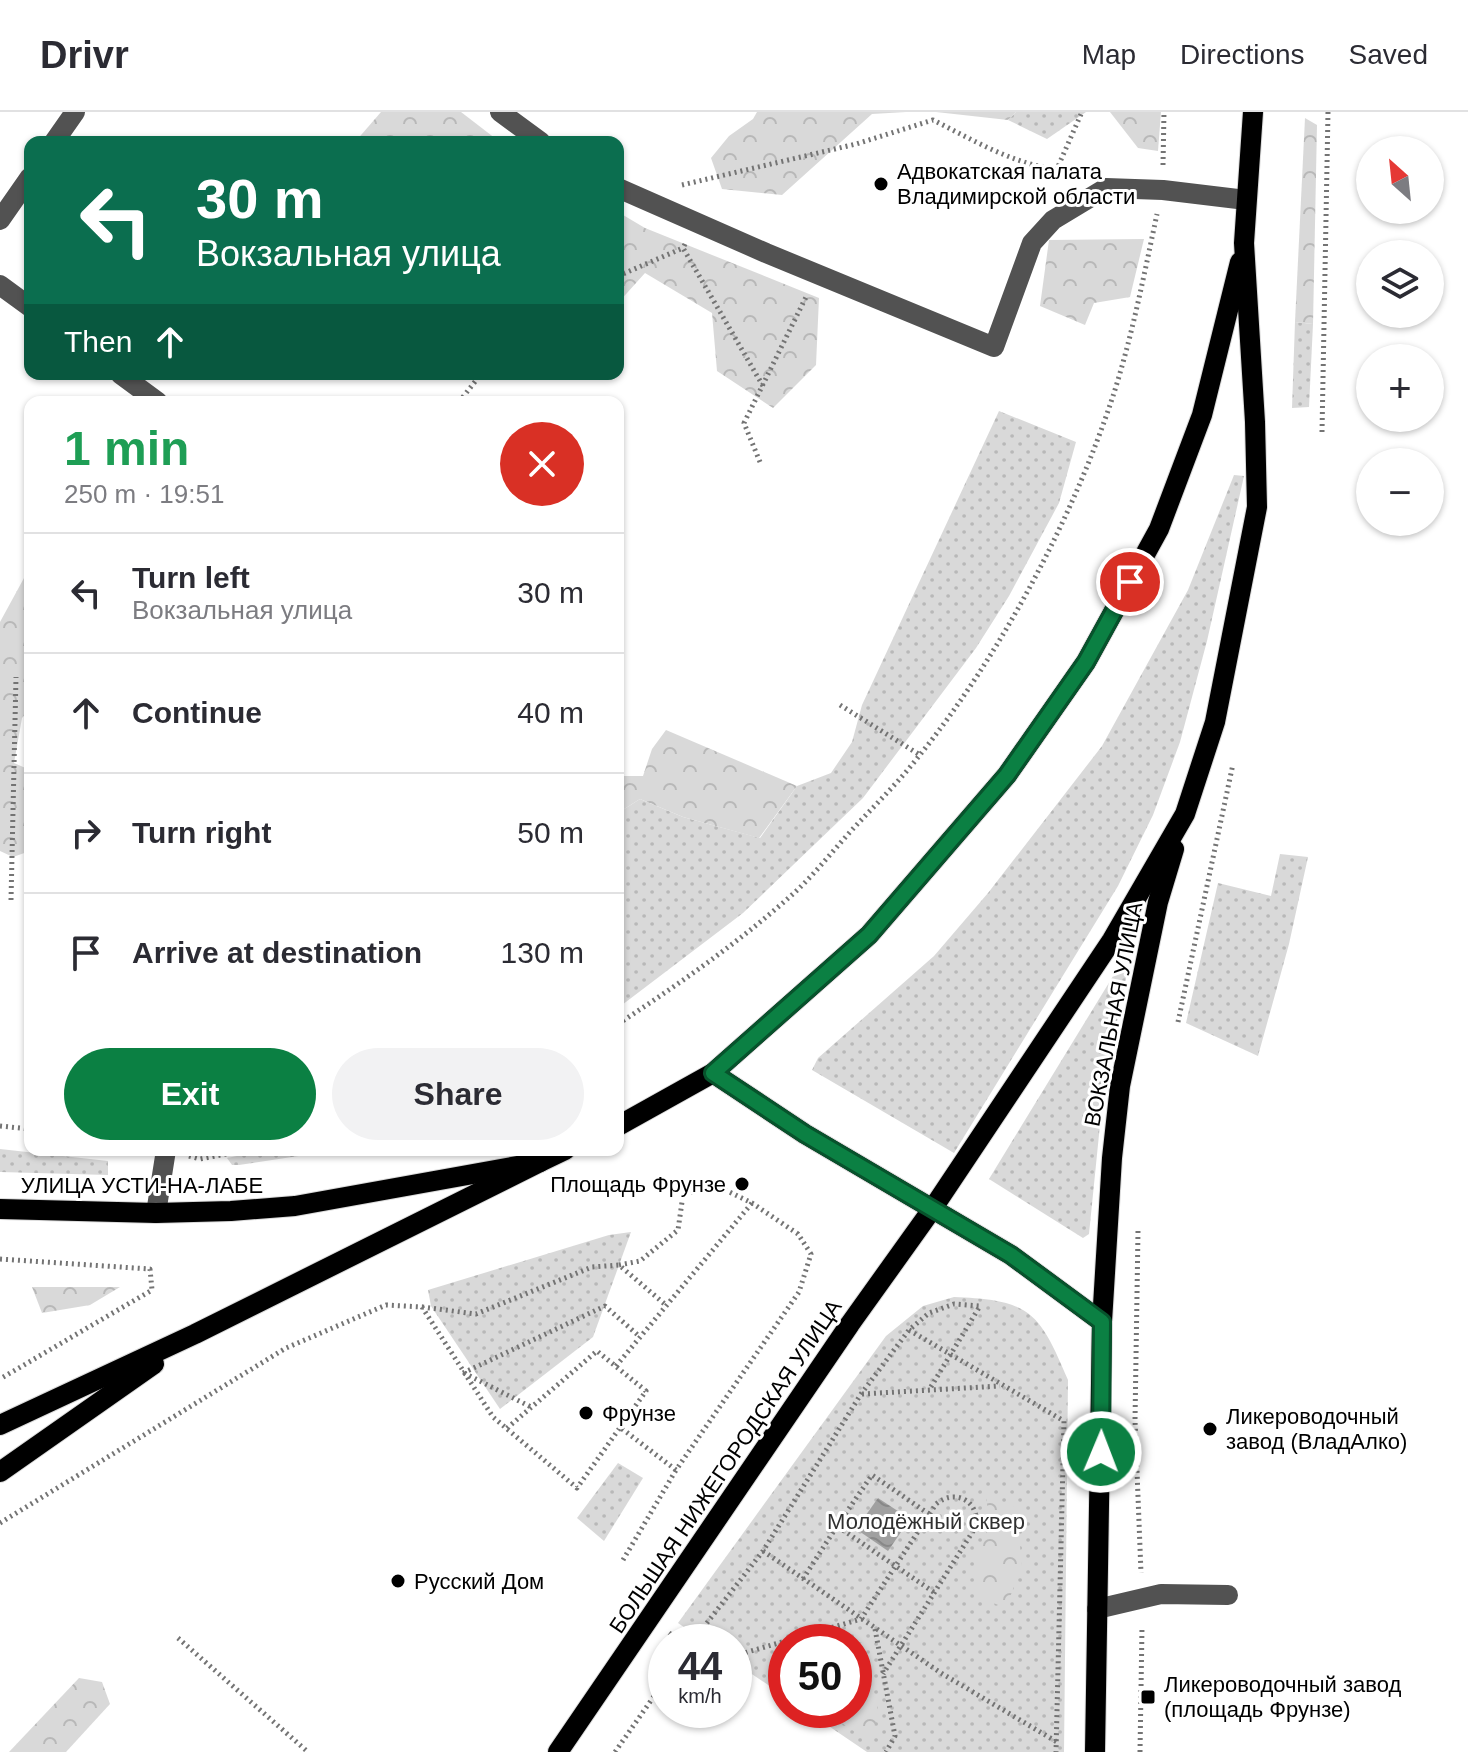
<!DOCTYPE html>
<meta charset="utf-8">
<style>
:root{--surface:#fff;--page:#f2f2f3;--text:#2b2b33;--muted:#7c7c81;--line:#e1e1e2;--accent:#0b8043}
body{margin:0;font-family:Arial,sans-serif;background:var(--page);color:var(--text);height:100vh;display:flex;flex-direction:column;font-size:30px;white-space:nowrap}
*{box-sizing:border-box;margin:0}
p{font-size:26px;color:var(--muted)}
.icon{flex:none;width:44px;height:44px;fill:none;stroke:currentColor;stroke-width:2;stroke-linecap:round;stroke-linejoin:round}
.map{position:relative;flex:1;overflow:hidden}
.side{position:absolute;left:24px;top:284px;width:600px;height:760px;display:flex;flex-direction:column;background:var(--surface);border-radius:16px;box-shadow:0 2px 6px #0004}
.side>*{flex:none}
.hud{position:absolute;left:24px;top:24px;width:600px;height:244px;border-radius:16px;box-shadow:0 2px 6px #0004;background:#0b6e4f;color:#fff;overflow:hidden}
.needle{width:52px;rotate:333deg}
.tools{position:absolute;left:1356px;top:24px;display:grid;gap:16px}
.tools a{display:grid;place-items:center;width:88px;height:88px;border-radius:50%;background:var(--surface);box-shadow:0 2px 6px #0004;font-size:40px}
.speed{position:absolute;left:648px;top:1512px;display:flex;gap:16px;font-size:40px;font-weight:700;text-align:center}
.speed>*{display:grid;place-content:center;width:104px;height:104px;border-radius:50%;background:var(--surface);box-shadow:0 2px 6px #0004;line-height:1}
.speed small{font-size:20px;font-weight:400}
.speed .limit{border:12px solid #d22;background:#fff;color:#111}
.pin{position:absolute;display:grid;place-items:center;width:68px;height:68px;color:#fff;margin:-34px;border:4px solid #fff;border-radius:50%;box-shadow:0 2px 8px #0007}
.me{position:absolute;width:88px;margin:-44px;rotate:1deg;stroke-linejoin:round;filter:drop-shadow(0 0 6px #0008)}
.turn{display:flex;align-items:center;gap:28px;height:168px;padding:0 40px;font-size:36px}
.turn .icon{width:104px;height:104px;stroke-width:2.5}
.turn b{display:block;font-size:56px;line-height:68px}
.then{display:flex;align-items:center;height:76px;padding:0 40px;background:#0003;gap:16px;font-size:30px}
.round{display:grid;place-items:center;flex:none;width:84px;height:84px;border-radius:42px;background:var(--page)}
.overview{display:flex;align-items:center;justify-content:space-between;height:136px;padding:0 40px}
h1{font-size:48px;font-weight:600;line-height:60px;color:#1e9e55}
.primary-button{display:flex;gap:16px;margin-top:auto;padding:16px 40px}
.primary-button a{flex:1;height:92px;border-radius:48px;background:var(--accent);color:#fff;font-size:32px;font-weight:600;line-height:92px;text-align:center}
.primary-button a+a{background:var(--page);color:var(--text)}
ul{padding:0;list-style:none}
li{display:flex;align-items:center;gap:24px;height:120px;padding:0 40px;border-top:2px solid var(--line)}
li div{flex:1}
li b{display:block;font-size:30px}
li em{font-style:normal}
header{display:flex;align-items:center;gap:48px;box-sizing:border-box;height:112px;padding:0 40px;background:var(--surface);border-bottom:2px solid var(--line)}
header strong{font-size:38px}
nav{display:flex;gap:44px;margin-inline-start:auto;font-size:28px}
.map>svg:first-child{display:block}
.grass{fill:url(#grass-dots)}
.forest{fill:url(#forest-crowns)}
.water{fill:url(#water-waves)}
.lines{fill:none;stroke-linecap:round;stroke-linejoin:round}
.major-casing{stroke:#dbdbdb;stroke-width:22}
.path{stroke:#747474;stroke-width:5;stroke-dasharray:2 4;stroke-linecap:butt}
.minor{stroke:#525252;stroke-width:20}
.major{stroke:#000;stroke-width:20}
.route-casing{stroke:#07532c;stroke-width:20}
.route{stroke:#0b8043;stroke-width:14}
.poi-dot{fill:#000;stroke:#fff;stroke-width:3}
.labels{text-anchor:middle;stroke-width:6;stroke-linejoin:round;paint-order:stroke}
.poi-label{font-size:22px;fill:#000;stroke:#fff;text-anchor:start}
.street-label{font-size:22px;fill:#000;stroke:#fff}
.park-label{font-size:22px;fill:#303030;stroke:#fff}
</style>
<header>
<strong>Drivr</strong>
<nav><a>Map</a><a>Directions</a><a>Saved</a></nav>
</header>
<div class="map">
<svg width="1468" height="1640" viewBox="0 0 1468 1640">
<defs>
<pattern id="grass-dots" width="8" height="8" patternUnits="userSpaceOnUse" patternTransform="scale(2)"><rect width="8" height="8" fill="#d9d9d9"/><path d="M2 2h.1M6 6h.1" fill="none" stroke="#b8b8b8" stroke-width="1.8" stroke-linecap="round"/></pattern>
<pattern id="forest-crowns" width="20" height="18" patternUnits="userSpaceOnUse" patternTransform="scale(2)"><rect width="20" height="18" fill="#d9d9d9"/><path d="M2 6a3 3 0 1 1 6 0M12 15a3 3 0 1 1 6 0" fill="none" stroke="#b8b8b8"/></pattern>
<pattern id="water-waves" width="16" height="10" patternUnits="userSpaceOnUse" patternTransform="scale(2)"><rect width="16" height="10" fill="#a0a0a0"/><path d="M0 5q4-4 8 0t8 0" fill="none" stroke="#888"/></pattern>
</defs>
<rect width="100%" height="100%" fill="#fff"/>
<g class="grass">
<polygon points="1016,0 1086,0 1047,27 1008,8"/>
<polygon points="1295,210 1313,212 1309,295 1292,296"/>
<polygon points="999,299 1076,330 1059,391 1009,484 976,536 863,686 743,801 618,896 618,701 640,687 683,705 760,726 797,674 831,661 852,630 862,593"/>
<polygon points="1234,363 1244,364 1207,529 1180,630 1153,703 1118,774 954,1041 812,958 818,946 934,844 988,781 1102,634 1188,478"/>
<polygon points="1280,742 1308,745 1289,832 1258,944 1186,911 1218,771 1271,784"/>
<polygon points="1118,856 1127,861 1104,973 1089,1122 1083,1126 989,1067"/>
<polygon points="0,1037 108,1049 108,1063 0,1060"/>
<polygon points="265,1038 338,1038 239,1053 232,1053 227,1046"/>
<polygon points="631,1120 593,1225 500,1297 431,1194 428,1178 609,1123"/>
<path d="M 954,1185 C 1030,1188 1039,1199 1068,1268 L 1064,1640 L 867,1640 L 805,1598 L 854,1598 L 854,1530 L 786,1530 L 786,1585 L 734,1550 L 734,1530 L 705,1530 L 678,1511 L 886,1224 L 923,1194 Z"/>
<polygon points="618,1351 643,1366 604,1429 577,1406"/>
</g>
<g class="forest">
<polygon points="381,0 461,0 500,30 355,30"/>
<polygon points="757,0 906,0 872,2 782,83 722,77 711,46 729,24 753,7"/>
<polygon points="936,0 1016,0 1008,8"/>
<polygon points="1110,0 1161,0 1158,39 1138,36"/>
<polygon points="1305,6 1317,13 1313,212 1295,210"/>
<polygon points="618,100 645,116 819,186 816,253 773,296 717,259 712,201 645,161 618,191"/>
<polygon points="1144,127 1130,185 1094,191 1085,213 1040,194 1049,128"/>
<polygon points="30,461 30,597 22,606 14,651 30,658 30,739 13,745 0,739 0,510 24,466"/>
<polygon points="666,618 797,674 759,726 683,705 640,687 618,701 618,664 643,664 652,637"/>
<polygon points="32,1175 120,1175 90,1193 42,1201"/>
<polygon points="986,1384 1016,1395 1022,1453 1006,1496 978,1485 976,1478 978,1440 990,1414"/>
<polygon points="854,1531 863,1531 863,1541 879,1602 869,1629 822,1598 854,1598"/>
<polygon points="79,1566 102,1570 110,1592 66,1640 9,1640"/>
</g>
<polygon class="water" points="878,1386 910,1407 888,1439 856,1417"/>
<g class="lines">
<g class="major-casing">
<g id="major">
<polyline points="713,961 805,1022 1011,1143 1102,1210"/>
<polyline points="618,1014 713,961 869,823 1007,663 1086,550 1159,417 1202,303 1240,150"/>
<polyline points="0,1097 156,1101 231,1099 295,1094 540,1050 565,1038"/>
<polyline points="0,1313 195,1222 540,1050"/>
<polyline points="0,1360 154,1252"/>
<polyline points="558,1640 850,1212 933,1096 1112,828 1185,702 1215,610 1257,395 1255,310 1244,131 1253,0"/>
<polyline points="1095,1640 1102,1210 1112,1046 1120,974 1158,790 1174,737"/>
</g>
</g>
<g class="path">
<polyline points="1163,53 1164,0"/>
<polyline points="1056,59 1082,0"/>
<path d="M 682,73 L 856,32 L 933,8 C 981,32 1026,60 1081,59"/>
<polyline points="685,132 683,136 763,274"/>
<polyline points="618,164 683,136"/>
<polyline points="459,290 481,262"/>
<polyline points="1322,320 1328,0"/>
<polyline points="760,350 744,311 806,185"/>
<polyline points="840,593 920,643"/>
<polyline points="11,788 16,565"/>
<polyline points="1178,910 1233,652"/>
<path d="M 618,912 C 679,872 738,831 793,782 C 813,764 831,741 850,720 C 873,695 898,671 919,644 C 1000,544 1073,406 1113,284 C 1132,225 1144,163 1157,102"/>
<polyline points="0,1014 30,1017"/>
<polyline points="189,1044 200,1047 247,1038"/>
<polyline points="1138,1119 1135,1308 1141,1461"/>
<polyline points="0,1147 150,1157 152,1178 0,1267"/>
<polyline points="619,1153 640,1149 678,1118 683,1083 715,1073 752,1091 798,1122 811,1142 799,1180 676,1358 621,1316"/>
<polyline points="422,1195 476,1202 592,1155 619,1153 667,1194"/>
<polyline points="909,1218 1064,1309 1056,1640"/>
<polyline points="616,1254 752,1091"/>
<polyline points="463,1261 605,1194 640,1225"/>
<polyline points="464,1261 531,1295"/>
<polyline points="862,1282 1000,1274"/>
<polyline points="929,1402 872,1363 837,1414 935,1481"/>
<polyline points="0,1411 286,1236 386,1193 422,1195 493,1305 577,1376 646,1279 597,1239 506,1317"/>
<polyline points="763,1439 941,1561 1057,1630"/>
<polyline points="623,1448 676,1358"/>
<polyline points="803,1467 837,1414"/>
<polyline points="875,1517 895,1624 886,1640"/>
<polyline points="669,1521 682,1530"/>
<polyline points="178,1526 308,1640"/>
<polyline points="692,1530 763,1439 861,1282 909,1218 929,1201 954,1192 980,1194 929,1278"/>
<path d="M 734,1544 L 861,1507 L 936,1392 C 956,1375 982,1391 975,1416 L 883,1562"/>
<polyline points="615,1640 666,1567"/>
<polyline points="1140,1640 1142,1515"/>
</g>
<g class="minor">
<polyline points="500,0 541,30"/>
<polyline points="54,30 75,0"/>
<polyline points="618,76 766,141 994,235 1032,131 1053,108 1106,76 1163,78 1246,88"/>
<polyline points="0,108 30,65"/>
<polyline points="0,173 30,195"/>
<polyline points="120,262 158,290"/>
<polyline points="156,1101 166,1038"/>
<polyline points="1097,1497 1161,1482 1228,1483"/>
</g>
<use href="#major" class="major"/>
</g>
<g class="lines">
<g class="route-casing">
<polyline id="route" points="1101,1340 1102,1210 1011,1143 805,1022 713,961 869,823 1007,663 1086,550 1130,470"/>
</g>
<use href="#route" class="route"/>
</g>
<g class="poi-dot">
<circle cx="881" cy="72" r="8"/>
<circle cx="742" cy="1072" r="8"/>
<circle cx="586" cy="1301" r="8"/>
<circle cx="1210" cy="1317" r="8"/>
<circle cx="398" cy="1469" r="8"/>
<rect x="1140" y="1577" width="16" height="16" rx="4"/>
</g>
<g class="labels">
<g class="poi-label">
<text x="897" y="67">Адвокатская палата<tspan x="897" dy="25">Владимирской области</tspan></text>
<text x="726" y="1080" text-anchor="end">Площадь Фрунзе</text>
<text x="602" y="1309">Фрунзе</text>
<text x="1226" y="1312">Ликероводочный<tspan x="1226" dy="25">завод (ВладАлко)</tspan></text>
<text x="414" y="1477">Русский Дом</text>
<text x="1164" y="1580">Ликероводочный завод<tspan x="1164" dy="25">(площадь Фрунзе)</tspan></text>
</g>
<g class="street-label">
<text transform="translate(1113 902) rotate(-79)" y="8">ВОКЗАЛЬНАЯ УЛИЦА</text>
<text x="142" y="1081">УЛИЦА УСТИ-НА-ЛАБЕ</text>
<text transform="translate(725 1354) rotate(-56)" y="8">БОЛЬШАЯ НИЖЕГОРОДСКАЯ УЛИЦА</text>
</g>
<g class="park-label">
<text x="926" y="1417">Молодёжный сквер</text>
</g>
</g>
</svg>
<div class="tools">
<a><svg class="needle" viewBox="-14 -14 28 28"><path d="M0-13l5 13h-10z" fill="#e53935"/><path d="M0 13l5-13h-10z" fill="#7c7c81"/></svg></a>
<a><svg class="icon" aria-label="layers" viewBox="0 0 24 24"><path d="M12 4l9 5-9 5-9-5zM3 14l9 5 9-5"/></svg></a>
<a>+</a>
<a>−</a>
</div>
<div class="speed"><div>44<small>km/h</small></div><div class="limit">50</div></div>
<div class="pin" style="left:1130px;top:470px;background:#d93025"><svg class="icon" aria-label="arrive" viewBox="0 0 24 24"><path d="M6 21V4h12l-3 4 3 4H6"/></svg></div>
<svg class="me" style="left:1101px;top:1340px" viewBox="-20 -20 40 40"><circle r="17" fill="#0b8043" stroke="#fff" stroke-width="3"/><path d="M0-11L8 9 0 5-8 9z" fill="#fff"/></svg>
<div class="hud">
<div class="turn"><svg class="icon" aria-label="left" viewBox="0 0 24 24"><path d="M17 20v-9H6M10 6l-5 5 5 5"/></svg><div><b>30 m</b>Вокзальная улица</div></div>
<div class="then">Then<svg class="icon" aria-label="ahead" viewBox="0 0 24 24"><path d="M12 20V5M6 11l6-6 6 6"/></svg></div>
</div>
<section class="side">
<div class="overview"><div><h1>1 min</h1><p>250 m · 19:51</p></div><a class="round" style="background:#d93025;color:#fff"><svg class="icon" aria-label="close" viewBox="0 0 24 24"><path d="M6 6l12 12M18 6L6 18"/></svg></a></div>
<ul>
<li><svg class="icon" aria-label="left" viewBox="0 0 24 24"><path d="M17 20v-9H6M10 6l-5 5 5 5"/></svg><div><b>Turn left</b><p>Вокзальная улица</p></div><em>30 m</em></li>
<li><svg class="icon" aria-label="ahead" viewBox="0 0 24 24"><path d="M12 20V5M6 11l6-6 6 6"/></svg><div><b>Continue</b></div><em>40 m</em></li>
<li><svg class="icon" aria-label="right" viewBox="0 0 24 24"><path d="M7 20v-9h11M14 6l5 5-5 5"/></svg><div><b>Turn right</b></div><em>50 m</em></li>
<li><svg class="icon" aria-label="arrive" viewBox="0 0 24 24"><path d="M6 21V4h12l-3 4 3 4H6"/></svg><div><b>Arrive at destination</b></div><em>130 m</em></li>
</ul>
<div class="primary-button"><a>Exit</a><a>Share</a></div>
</section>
</div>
